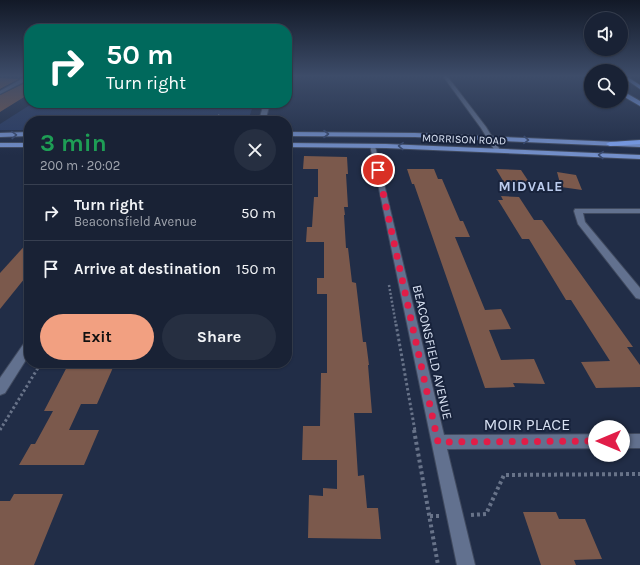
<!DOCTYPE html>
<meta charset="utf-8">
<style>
:root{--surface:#192235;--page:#262f41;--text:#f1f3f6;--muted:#9fa4ad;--line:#373f50;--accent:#f2a081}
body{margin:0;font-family:Karla,sans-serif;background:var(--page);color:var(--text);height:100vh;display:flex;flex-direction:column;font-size:15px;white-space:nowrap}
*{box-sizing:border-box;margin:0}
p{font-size:13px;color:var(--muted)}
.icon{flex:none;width:22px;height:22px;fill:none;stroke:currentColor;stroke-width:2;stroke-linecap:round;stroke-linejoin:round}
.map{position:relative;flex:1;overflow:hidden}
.sheet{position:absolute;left:24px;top:116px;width:268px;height:252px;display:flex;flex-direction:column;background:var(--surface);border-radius:16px;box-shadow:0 1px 3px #0004,0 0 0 1px var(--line)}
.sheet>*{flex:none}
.guide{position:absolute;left:24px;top:24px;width:268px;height:84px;border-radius:16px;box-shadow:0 1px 3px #0004,0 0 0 1px var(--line);background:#00695c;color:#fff;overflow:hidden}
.fabs{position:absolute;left:584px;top:12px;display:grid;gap:8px}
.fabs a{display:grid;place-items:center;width:44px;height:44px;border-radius:50%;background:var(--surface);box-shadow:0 1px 3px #0004,0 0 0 1px var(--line);font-size:20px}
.pin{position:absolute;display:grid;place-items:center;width:34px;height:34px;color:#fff;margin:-17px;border:2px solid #fff;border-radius:50%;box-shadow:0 1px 4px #0007}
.me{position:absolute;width:44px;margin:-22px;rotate:270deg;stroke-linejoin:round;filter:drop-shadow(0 0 3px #0008)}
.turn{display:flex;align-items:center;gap:14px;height:84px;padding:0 16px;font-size:18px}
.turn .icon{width:52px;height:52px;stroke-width:2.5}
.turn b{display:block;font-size:28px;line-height:34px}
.round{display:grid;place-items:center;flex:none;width:42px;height:42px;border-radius:21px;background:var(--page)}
.summary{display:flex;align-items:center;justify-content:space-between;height:68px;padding:0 16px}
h1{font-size:24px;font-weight:700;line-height:30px;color:#1e9e55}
.button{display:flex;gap:8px;margin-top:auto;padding:8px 16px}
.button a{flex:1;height:46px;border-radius:24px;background:var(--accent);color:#111;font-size:16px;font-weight:700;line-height:46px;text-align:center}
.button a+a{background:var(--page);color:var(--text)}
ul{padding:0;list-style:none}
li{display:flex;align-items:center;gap:12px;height:56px;padding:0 16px;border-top:1px solid var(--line)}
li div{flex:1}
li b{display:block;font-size:15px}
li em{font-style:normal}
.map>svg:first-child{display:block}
.green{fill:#293b63}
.building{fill:#7b594c}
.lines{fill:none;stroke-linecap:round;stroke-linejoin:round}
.street-casing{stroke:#404a5f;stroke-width:2}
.primary-casing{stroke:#404a5f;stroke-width:2}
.highway-casing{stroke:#404a5f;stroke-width:2}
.path-far4{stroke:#687389;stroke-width:1;stroke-dasharray:1 1;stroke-linecap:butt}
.path-far3{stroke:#687389;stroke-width:1.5;stroke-dasharray:1.5 1.5;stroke-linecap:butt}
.path-far2{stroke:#687389;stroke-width:2.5;stroke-dasharray:2 2;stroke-linecap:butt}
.path-far1{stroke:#687389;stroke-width:3;stroke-dasharray:2.5 2.5;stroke-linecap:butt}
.path{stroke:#687389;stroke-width:4;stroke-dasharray:3 3;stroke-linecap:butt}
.street{fill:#62718f;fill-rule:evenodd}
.primary{fill:#738fca;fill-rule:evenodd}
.highway{fill:#7ea3f1;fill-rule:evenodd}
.oneway{stroke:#38496e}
.route{stroke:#e11d48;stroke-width:7;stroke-dasharray:0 12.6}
.labels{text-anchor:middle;stroke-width:4;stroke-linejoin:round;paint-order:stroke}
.far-street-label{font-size:11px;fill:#d8e1f2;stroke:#18233c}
.street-label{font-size:13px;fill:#d8e1f2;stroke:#18233c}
.far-district-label{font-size:14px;font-weight:bold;letter-spacing:1px;fill:#bcccee;stroke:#18233c}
.near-street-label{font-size:16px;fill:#d8e1f2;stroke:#18233c}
</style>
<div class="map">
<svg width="640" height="565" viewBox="0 0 640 565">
<rect width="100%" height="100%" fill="#212d47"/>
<polygon class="green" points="33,103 254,103 248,121 29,121 29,130 0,130 0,124"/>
<g class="building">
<polygon points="0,78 19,79 0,89"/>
<polygon points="29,81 29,91 25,94 29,94 0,112 0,95"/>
<polygon points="304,156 347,157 348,174 346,174 348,207 344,207 345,215 344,215 346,248 348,248 352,282 356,283 363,342 366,342 369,365 368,365 372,413 354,413 358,476 364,475 367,508 378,508 381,539 308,538 309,495 323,496 323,488 337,489 337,460 302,460 303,426 320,426 321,373 327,373 327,294 317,294 317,278 324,278 324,242 306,242 307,227 312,227 314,197 318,197 318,169 303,169"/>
<polygon points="407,169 434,169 438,179 442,179 460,221 463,221 470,237 455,237 485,310 501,309 511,329 489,330 501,360 534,359 545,384 513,383 515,387 485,388 414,184 412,184"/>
<polygon points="496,169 521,170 531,185 505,184"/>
<polygon points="557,172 576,175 582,190 561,187"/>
<polygon points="501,196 519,197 534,220 542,220 633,347 627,347 640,365 640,387 596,388 581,362 610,361 571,300 566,300 529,239 522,239 498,200 503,200"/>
<polygon points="29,241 29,273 0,309 0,273"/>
<polygon points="69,363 115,363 97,404 81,404 69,430 99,430 84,465 19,465 31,444 35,444 53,411 44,411"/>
<polygon points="14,494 63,494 34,565 0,565 0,501 10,501"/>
<polygon points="523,512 556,512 559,519 585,519 602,559 574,560 576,565 541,565"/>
</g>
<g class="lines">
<g class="street-casing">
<g id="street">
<polygon points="27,76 29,76 29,79 0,94 0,91"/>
<polygon points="443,76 447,76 486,127 500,150 499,151 495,151 481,128"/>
<polygon points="264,103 270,103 266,118 261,121 254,121 260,117"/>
<polygon points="370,145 375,146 444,435 640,434 640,448 447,449 475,565 457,565"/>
<polygon points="575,209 640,209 640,213 583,213 585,222 640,288 640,299 636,298 578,224 574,211"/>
<polygon points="29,340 29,355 5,393 0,395 0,378 25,342"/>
</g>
</g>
<g class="primary-casing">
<g id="primary">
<polygon points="29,132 29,136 0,137 0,133"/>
<polygon points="287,132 415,133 640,143 640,147 415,137 287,136"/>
<rect x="0" y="143" width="29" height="4"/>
<polygon points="287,143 386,144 640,155 640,159 386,148 287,147"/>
</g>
</g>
<g class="highway-casing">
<g id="highway">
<polygon points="621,76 626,76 640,85 640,89"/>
<polygon points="621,90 640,101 640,106 621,95"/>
<polygon points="640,140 640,144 610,146 606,144 610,142"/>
</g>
</g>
<polyline class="path-far4" points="219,114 217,118 227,119"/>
<polyline class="path-far3" points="218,118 247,120"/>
<polyline class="path-far2" points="389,285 396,325"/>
<g class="path-far1">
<polyline points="396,324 415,431"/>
<polyline points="0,430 41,363"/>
</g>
<g class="path">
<polyline points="414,430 438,565"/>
<polyline points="471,515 486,514 504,475 640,474"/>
<polyline points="430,516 439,516"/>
</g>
<use href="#street" class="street"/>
<use href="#primary" class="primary"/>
<use href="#highway" class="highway"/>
</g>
<defs><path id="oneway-chevron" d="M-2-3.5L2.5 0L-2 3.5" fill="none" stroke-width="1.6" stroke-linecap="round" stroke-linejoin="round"/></defs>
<g class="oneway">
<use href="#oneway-chevron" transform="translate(326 134)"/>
<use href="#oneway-chevron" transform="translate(14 135) rotate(-2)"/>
<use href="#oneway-chevron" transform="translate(526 140) rotate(3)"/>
<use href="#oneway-chevron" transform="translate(401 146) rotate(-178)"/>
<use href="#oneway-chevron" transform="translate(601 155) rotate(-178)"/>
</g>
<linearGradient id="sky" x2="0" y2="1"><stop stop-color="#121927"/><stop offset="0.49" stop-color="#3d4c69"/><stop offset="1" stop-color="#3d4c69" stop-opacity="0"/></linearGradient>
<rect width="640" height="155" fill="url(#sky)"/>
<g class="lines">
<polyline class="route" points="378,170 438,442 609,441"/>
</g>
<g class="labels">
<g class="far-street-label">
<text transform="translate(464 139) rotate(2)" y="4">MORRISON ROAD</text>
</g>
<g class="street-label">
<text transform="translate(433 352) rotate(77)" y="5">BEACONSFIELD AVENUE</text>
</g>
<g class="far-district-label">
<text x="531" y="191">MIDVALE</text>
</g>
<g class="near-street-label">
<text x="527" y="430">MOIR PLACE</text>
</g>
</g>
</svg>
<div class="fabs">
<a><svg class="icon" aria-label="sound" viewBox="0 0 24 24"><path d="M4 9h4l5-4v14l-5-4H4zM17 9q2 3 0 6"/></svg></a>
<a><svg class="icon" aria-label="search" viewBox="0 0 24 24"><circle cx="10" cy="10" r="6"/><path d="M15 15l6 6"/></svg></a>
</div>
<div class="pin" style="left:378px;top:170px;background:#d93025"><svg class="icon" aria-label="arrive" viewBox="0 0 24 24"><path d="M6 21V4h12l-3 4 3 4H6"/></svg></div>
<svg class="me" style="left:609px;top:441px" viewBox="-20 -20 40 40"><circle r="19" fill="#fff"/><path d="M0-13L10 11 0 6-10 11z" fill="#e11d48"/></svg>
<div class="guide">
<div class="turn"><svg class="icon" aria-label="right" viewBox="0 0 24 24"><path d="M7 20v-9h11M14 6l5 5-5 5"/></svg><div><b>50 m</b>Turn right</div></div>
</div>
<section class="sheet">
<div class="summary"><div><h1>3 min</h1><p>200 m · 20:02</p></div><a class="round"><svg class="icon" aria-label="close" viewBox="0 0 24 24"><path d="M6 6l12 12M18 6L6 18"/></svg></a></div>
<ul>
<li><svg class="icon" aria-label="right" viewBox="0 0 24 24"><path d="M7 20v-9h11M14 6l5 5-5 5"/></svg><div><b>Turn right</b><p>Beaconsfield Avenue</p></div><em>50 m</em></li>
<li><svg class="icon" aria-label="arrive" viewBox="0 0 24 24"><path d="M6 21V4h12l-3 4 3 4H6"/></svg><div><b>Arrive at destination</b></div><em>150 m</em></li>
</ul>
<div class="button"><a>Exit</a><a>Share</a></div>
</section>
</div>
